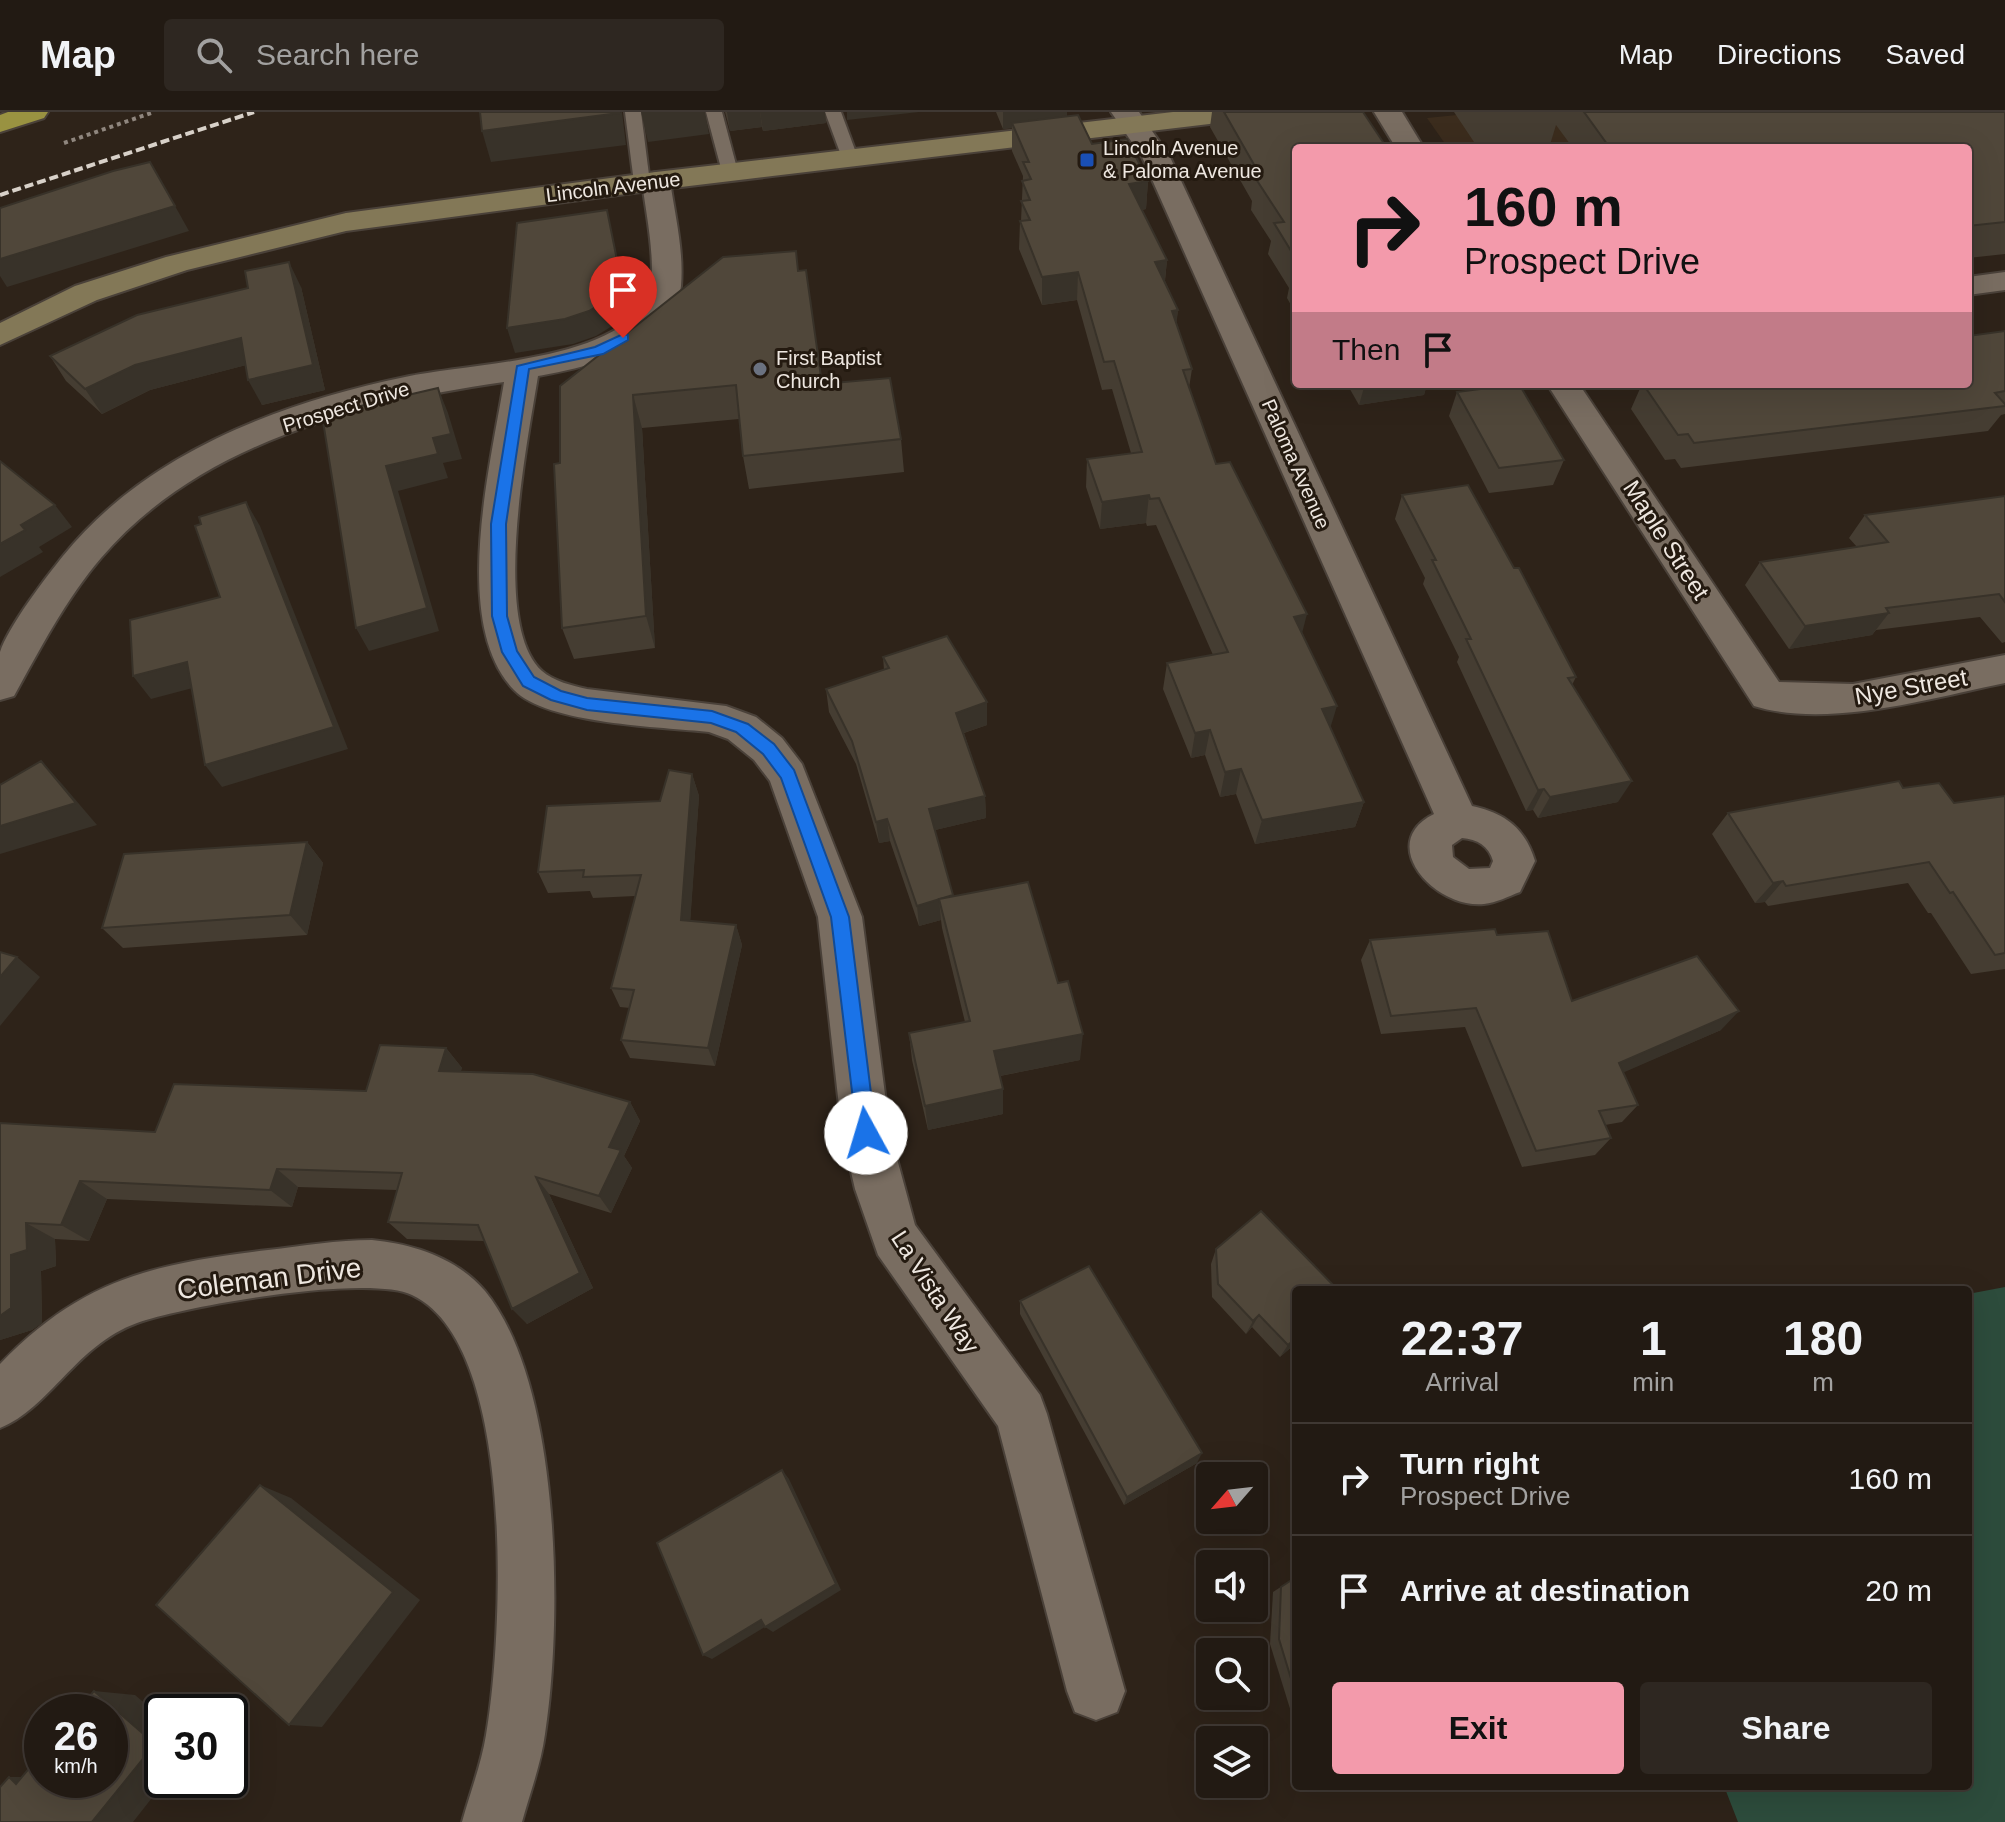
<!DOCTYPE html>
<style>
:root{--surface:#221a13;--page:#2e2721;--text:#f1f3f6;--muted:#a2a1a0;--line:#3f3833;--accent:#f39aab}
body{margin:0;font-family:Helvetica,sans-serif;background:var(--page);color:var(--text);height:100vh;display:flex;flex-direction:column;font-size:30px;white-space:nowrap}
*{box-sizing:border-box;margin:0}
p{font-size:26px;color:var(--muted)}
.icon{flex:none;width:44px;height:44px;fill:none;stroke:currentColor;stroke-width:2;stroke-linecap:round;stroke-linejoin:round}
.map{position:relative;flex:1;overflow:hidden}
.details{position:absolute;left:1292px;top:1174px;width:680px;height:504px;display:flex;flex-direction:column;background:var(--surface);border-radius:8px;box-shadow:0 8px 32px #0002,0 0 0 2px var(--line)}
.details>*{flex:none}
.hud{position:absolute;left:1292px;top:32px;width:680px;height:244px;border-radius:8px;box-shadow:0 8px 32px #0002,0 0 0 2px var(--line);background:#f39aab;color:#111;overflow:hidden}
.needle{width:52px;rotate:242deg}
.controls{position:absolute;left:1196px;top:1350px;display:grid;gap:16px}
.controls a{display:grid;place-items:center;width:72px;height:72px;border-radius:8px;background:var(--surface);box-shadow:0 8px 32px #0002,0 0 0 2px var(--line);font-size:40px}
.speed{position:absolute;left:24px;top:1582px;display:flex;gap:16px;font-size:40px;font-weight:700;text-align:center}
.speed>*{display:grid;place-content:center;width:104px;height:104px;border-radius:50%;background:var(--surface);box-shadow:0 8px 32px #0002,0 0 0 2px var(--line);line-height:1}
.speed small{font-size:20px;font-weight:400}
.speed .limit{border:4px solid #111;border-radius:12px;background:#fff;color:#111}
.pin{position:absolute;display:grid;place-items:center;width:68px;height:68px;color:#fff;margin:-82px -34px;border-radius:50% 50% 50% 0;rotate:-45deg;box-shadow:0 0 8px #0007}
.pin .icon{rotate:45deg}
.me{position:absolute;width:88px;margin:-44px;rotate:354deg;stroke-linejoin:round;filter:drop-shadow(0 0 6px #0008)}
.turn{display:flex;align-items:center;gap:28px;height:168px;padding:0 40px;font-size:36px}
.turn .icon{width:104px;height:104px;stroke-width:2.5}
.turn b{display:block;font-size:56px;line-height:68px}
.then{display:flex;align-items:center;height:76px;padding:0 40px;background:#0003;gap:16px;font-size:30px}
.eta{display:flex;justify-content:space-evenly;align-items:center;height:136px;text-align:center}
.eta b{font-size:48px;font-weight:700;line-height:56px}
.action{display:flex;gap:16px;margin-top:auto;padding:16px 40px}
.action a{flex:1;height:92px;border-radius:8px;background:var(--accent);color:#111;font-size:32px;font-weight:700;line-height:92px;text-align:center}
.action a+a{background:var(--page);color:var(--text)}
ul{padding:0;list-style:none}
li{display:flex;align-items:center;gap:24px;height:112px;padding:0 40px;border-top:2px solid var(--line)}
li div{flex:1}
li b{display:block;font-size:30px}
li em{font-style:normal}
header{display:flex;align-items:center;gap:48px;box-sizing:border-box;height:112px;padding:0 40px;background:var(--surface);border-bottom:2px solid var(--line)}
header strong{font-size:38px}
nav{display:flex;gap:44px;margin-inline-start:auto;font-size:28px}
.search{width:560px;height:72px;background:var(--page);display:flex;align-items:center;gap:20px;box-sizing:border-box;padding:0 28px;border-radius:8px;color:var(--muted);font-size:30px}
.map>svg:first-child{display:block}
.built{fill:#3b2c1d}
.green{fill:#2d4c3c}
.lines{fill:none;stroke-linecap:round;stroke-linejoin:round}
.service-casing{stroke:#4a4139;stroke-width:4}
.minor-casing{stroke:#4a4139;stroke-width:4}
.secondary-casing{stroke:#4a4139;stroke-width:4}
.motorway-casing{stroke:#4a4139;stroke-width:4}
.path{stroke:#8f867e;stroke-width:4;stroke-dasharray:4 4;stroke-linecap:butt}
.service{fill:#796d61;fill-rule:evenodd}
.minor{fill:#796d61;fill-rule:evenodd}
.secondary{fill:#837857;fill-rule:evenodd}
.motorway{fill:#999241;fill-rule:evenodd}
.rail{stroke:#d8d1c9;stroke-width:4;stroke-dasharray:9 4;stroke-linecap:butt}
.wall{fill:#453d32}
.shaded-wall{fill:#383229}
.building{fill:#50473a;stroke:#383229;stroke-width:2}
.route{fill:#1a73e8;stroke:#114b97;stroke-width:2}
.transit-dot{fill:#1a4fb4;stroke:#241a10;stroke-width:3}
.worship-dot{fill:#6b7280;stroke:#241a10;stroke-width:3}
.labels{text-anchor:middle;stroke-width:6;stroke-linejoin:round;paint-order:stroke}
.far-poi-label{font-size:20px;fill:#eee7e0;stroke:#241a10;text-anchor:start}
.far-street-label{font-size:20px;fill:#eee7e0;stroke:#241a10}
.street-label{font-size:24px;fill:#eee7e0;stroke:#241a10}
.near-street-label{font-size:28px;fill:#eee7e0;stroke:#241a10}
</style>
<header>
<strong>Map</strong>
<div class="search"><svg class="icon" aria-label="search" viewBox="0 0 24 24"><circle cx="10" cy="10" r="6"/><path d="M15 15l6 6"/></svg>Search here</div>
<nav><a>Map</a><a>Directions</a><a>Saved</a></nav>
</header>
<div class="map">
<svg width="2005" height="1710" viewBox="0 0 2005 1710">
<rect width="100%" height="100%" fill="#2e2319"/>
<polygon class="built" points="1487,0 1604,0 1631,36 1448,36 1427,6"/>
<polygon class="green" points="2005,1175 2005,1710 1738,1710 1724,1674 1968,1674 1968,1182"/>
<g class="lines">
<g class="service-casing">
<g id="service">
<polygon points="625,0 641,0 650,71 648,75 636,75 634,71"/>
<polygon points="706,0 722,0 738,60 736,64 730,65 722,60"/>
<polygon points="825,0 841,0 858,46 856,50 850,51 842,46"/>
</g>
</g>
<g class="minor-casing">
<g id="minor">
<path d="M 1111,0 L 1139,0 L 1170,45 L 1472,694 C 1505,701 1525,716 1535,749 L 1520,780 C 1509,784 1496,791 1484,792 C 1435,797 1375,731 1434,702 L 1142,45 ZM 1462,726 C 1477,727 1489,734 1493,749 L 1490,756 L 1469,757 L 1453,745 L 1452,733 Z"/>
<polygon points="1374,0 1402,0 1424,36 1396,36"/>
<path d="M 656,60 L 666,63 L 670,69 C 675,103 684,139 681,174 C 674,237 588,255 538,264 C 528,328 490,512 542,559 C 553,569 573,574 587,577 L 726,594 L 756,605 L 782,626 L 802,652 L 862,805 L 890,1021 L 915,1113 L 1040,1283 L 1047,1302 L 1125,1579 L 1117,1600 L 1096,1608 L 1075,1600 L 1067,1579 L 998,1314 L 878,1143 L 855,1077 L 842,1021 L 818,805 L 770,669 L 754,648 L 728,627 L 709,620 C 663,615 546,612 514,578 C 450,512 491,351 504,270 C 360,291 200,330 101,446 C 66,487 40,537 14,584 L 0,588 C 0,574 0,554 0,540 C 8,515 46,465 63,444 C 146,341 280,291 405,265 C 470,251 602,250 643,194 C 662,169 645,99 642,69 L 646,63 Z"/>
<polygon points="2005,160 2005,178 1968,183 1968,165"/>
<path d="M 1547,272 L 1579,272 L 1779,570 L 1853,572 L 2005,543 L 2005,571 C 1931,586 1828,617 1754,594 Z"/>
<path d="M 372,1128 C 413,1132 457,1146 485,1179 C 561,1272 563,1508 545,1622 C 541,1652 530,1681 522,1710 L 462,1710 C 470,1681 481,1653 486,1623 C 503,1526 517,1232 412,1183 C 368,1162 185,1194 137,1211 C 76,1233 50,1296 0,1316 L 0,1252 C 83,1166 154,1152 268,1138 C 303,1134 337,1128 372,1128 Z"/>
</g>
</g>
<g class="secondary-casing">
<polygon id="secondary" points="1173,0 1257,0 1253,6 1243,8 656,78 346,119 187,158 97,188 0,233 0,211 75,174 166,145 346,101 656,60"/>
</g>
<g class="motorway-casing">
<polygon id="motorway" points="8,0 48,0 44,6 0,20 0,3"/>
</g>
<polyline class="path" points="64,31 154,0"/>
<use href="#service" class="service"/>
<use href="#minor" class="minor"/>
<use href="#secondary" class="secondary"/>
<use href="#motorway" class="motorway"/>
<polyline class="rail" points="0,83 254,0"/>
</g>
<g class="wall">
<polygon points="725,0 825,0 826,11 763,19 762,15 730,19"/>
<polygon points="996,0 1067,0 1067,4 1092,32 1148,69 1146,97 1142,98 1167,148 1165,169 1178,198 1176,212 1192,257 1189,276 1216,352 1302,522 1330,615 1364,690 1355,715 1255,732 1236,682 1220,685 1205,643 1191,646 1163,577 1167,551 1213,543 1156,413 1147,414 1146,411 1100,417 1086,375 1087,347 1131,341 1112,277 1102,278 1077,188 1042,193 1019,137 1020,109 1021,109 1023,64 1012,39 1012,16 1003,17"/>
<polygon points="1212,0 1363,0 1296,36 1296,202 1287,186 1289,176 1268,142 1271,129 1251,98 1252,89 1210,15"/>
<polygon points="1454,0 2005,0 2005,142 1968,146 1968,36 1573,36 1556,13 1549,36 1478,36"/>
<polygon points="799,159 822,272 901,327 904,360 749,377 743,344 739,307 642,316 655,536 574,547 562,516 560,274"/>
<polygon points="301,175 325,278 262,293 246,253 150,278 102,302 66,269 50,244"/>
<polygon points="2005,219 2005,302 2001,303 1988,319 1681,356 1675,347 1665,348 1631,297 1642,272"/>
<polygon points="1347,272 1427,272 1424,283 1359,293"/>
<polygon points="1457,280 1564,348 1553,373 1489,381 1449,304"/>
<polygon points="1402,383 1576,565 1572,573 1618,690 1538,706 1533,698 1526,699 1457,550 1459,545 1423,472 1425,466 1395,407"/>
<polygon points="2005,384 2005,530 2002,531 1980,505 1876,518 1872,523 1789,537 1745,473 1760,450 1857,435 1849,426 1865,403"/>
<polygon points="883,545 987,590 987,613 964,621 985,684 986,706 935,718 953,784 1080,948 1000,964 1003,977 1003,1002 928,1018 912,948 909,921 965,910 942,816 941,808 919,814 890,729 879,731 856,652 829,600 826,577 884,558"/>
<polygon points="692,662 699,684 690,809 736,813 742,833 715,954 630,946 621,928 630,896 620,895 611,876 635,784 593,786 590,779 548,781 538,760 660,689"/>
<polygon points="1903,676 1954,691 2005,684 2005,857 1971,862 1931,801 1928,801 1908,771 1768,794 1765,790 1755,791 1712,722 1728,701"/>
<polygon points="307,730 323,751 307,823 123,836 102,816"/>
<polygon points="1497,823 1572,889 1721,918 1623,960 1638,993 1622,1010 1605,1013 1611,1026 1595,1043 1522,1055 1465,915 1381,922 1361,848 1370,828"/>
<polygon points="446,936 462,956 460,960 630,990 640,1009 624,1044 632,1056 611,1101 549,1082 593,1176 527,1212 484,1129 407,1127 388,1110 397,1078 298,1075 292,1095 107,1087 89,1129 55,1127 56,1154 41,1159 42,1211 32,1218 0,1228 0,1011 155,1020 366,979"/>
<polygon points="1216,1137 1296,1178 1296,1231 1280,1245 1252,1215 1246,1222 1212,1185 1211,1152"/>
<polygon points="1020,1189 1197,1351 1124,1393 1020,1202"/>
<polygon points="1296,1465 1296,1616 1270,1532 1273,1480"/>
</g>
<g class="shaded-wall">
<polygon points="622,0 626,33 491,50 482,19"/>
<polygon points="641,0 705,0 709,22 648,30"/>
<polygon points="727,0 760,0 762,15 730,19"/>
<polygon points="760,0 825,0 826,11 763,19"/>
<polygon points="847,0 919,0 847,8"/>
<polygon points="1003,0 1067,0 1067,9 1012,11 1012,16 1003,17"/>
<polygon points="1148,69 1146,97 1127,100 1129,72"/>
<polygon points="175,94 189,119 7,175 0,164 0,147"/>
<polygon points="607,98 630,203 596,224 573,232 515,241 507,216"/>
<polygon points="1167,148 1164,176 1155,150"/>
<polygon points="289,150 301,175 325,278 262,293 248,268"/>
<polygon points="1078,160 1077,188 1042,193 1042,165"/>
<polygon points="1178,198 1175,226 1172,199"/>
<polygon points="241,226 254,251 150,278 102,302 85,277 135,253"/>
<polygon points="1365,272 1427,272 1424,283 1359,293"/>
<polygon points="438,276 448,301 462,347 443,351 448,366 398,379 439,519 369,539 356,516 386,354 433,326"/>
<polygon points="633,283 642,316 655,536 646,504"/>
<polygon points="1149,383 1146,411 1100,417 1102,390"/>
<polygon points="246,390 260,414 348,637 222,675 205,653"/>
<polygon points="55,393 72,415 39,435 43,440 0,465 0,432 21,413"/>
<polygon points="1889,501 1872,523 1789,537 1805,514"/>
<polygon points="1307,502 1300,529 1294,505"/>
<polygon points="187,550 204,573 151,587 133,564"/>
<polygon points="987,590 987,613 957,623 956,601"/>
<polygon points="1337,594 1329,620 1322,597"/>
<polygon points="1210,618 1205,643 1191,646 1195,621"/>
<polygon points="41,649 62,672 97,713 0,742 0,714"/>
<polygon points="1241,657 1236,682 1220,685 1225,660"/>
<polygon points="692,662 699,684 689,828 681,808"/>
<polygon points="1632,669 1618,690 1538,706 1550,685"/>
<polygon points="1544,677 1533,698 1526,699 1538,678"/>
<polygon points="985,684 986,706 931,719 929,697"/>
<polygon points="1364,690 1355,715 1255,732 1262,708"/>
<polygon points="887,707 890,729 879,731 876,710"/>
<polygon points="307,730 323,751 307,823 290,803"/>
<polygon points="1783,769 1765,790 1755,791 1773,771"/>
<polygon points="939,787 941,808 919,814 917,794"/>
<polygon points="736,813 742,833 715,954 708,936"/>
<polygon points="17,845 40,865 0,914 0,865"/>
<polygon points="1739,899 1721,918 1604,969 1619,951"/>
<polygon points="1083,922 1080,948 994,965 994,939"/>
<polygon points="446,936 462,956 455,979 439,959"/>
<polygon points="1003,977 1003,1002 928,1018 925,994"/>
<polygon points="630,990 640,1009 624,1044 632,1056 611,1101 599,1084 609,1035"/>
<polygon points="277,1057 298,1075 292,1095 270,1078"/>
<polygon points="536,1065 549,1082 593,1176 527,1212 512,1197"/>
<polygon points="80,1069 107,1087 89,1129 61,1113"/>
<polygon points="26,1111 55,1127 56,1154 41,1159 42,1211 32,1218 0,1228 0,1204 11,1143"/>
<polygon points="1259,1203 1252,1215 1246,1222 1253,1209"/>
<polygon points="1296,1226 1296,1231 1280,1245 1288,1233"/>
<polygon points="1202,1341 1197,1351 1124,1393 1127,1385"/>
<polygon points="782,1358 789,1367 841,1478 773,1520 765,1515"/>
<polygon points="260,1373 291,1386 420,1488 322,1615 289,1613"/>
<polygon points="761,1508 768,1513 712,1547 703,1543"/>
<polygon points="94,1579 135,1583 162,1606 162,1668 166,1668 133,1710 92,1710"/>
<polygon points="9,1665 42,1665 16,1672"/>
</g>
<g class="building">
<polygon points="480,0 619,0 619,1 482,19"/>
<polygon points="1224,0 1363,0 1387,36 1296,36 1296,147 1274,111 1284,110 1256,67 1260,63"/>
<polygon points="1584,0 2005,0 2005,110 1968,114 1968,36 1610,36"/>
<polygon points="1078,3 1092,32 1127,27 1148,69 1129,72 1167,148 1155,150 1178,198 1172,199 1192,257 1183,258 1216,352 1230,350 1307,502 1294,505 1337,594 1322,597 1364,690 1262,708 1241,657 1225,660 1210,618 1195,621 1167,551 1228,540 1159,386 1150,387 1149,383 1102,390 1087,347 1142,340 1114,249 1104,250 1078,160 1042,165 1020,109 1030,108 1021,89 1030,88 1022,69 1031,67 1023,50 1029,50 1012,11"/>
<polygon points="150,50 175,94 0,147 0,96 113,59"/>
<polygon points="607,98 623,178 589,199 565,207 507,216 517,111"/>
<polygon points="796,139 798,159 806,158 822,272 890,266 901,327 743,344 736,273 633,283 646,504 562,516 554,352 560,351 560,274 723,145"/>
<polygon points="289,150 313,253 248,268 241,226 135,253 85,277 50,244 137,203 248,176 245,159"/>
<polygon points="2005,219 2005,279 1995,281 2005,292 2005,294 1694,331 1688,322 1678,323 1643,272 1968,272 1968,224"/>
<polygon points="1519,272 1564,348 1499,356 1457,280"/>
<polygon points="438,276 451,322 433,326 438,342 386,354 427,496 356,516 322,303"/>
<polygon points="0,349 55,393 21,413 25,418 0,432"/>
<polygon points="1468,373 1514,456 1519,456 1576,565 1568,566 1632,669 1550,685 1544,677 1538,678 1466,527 1471,527 1432,448 1436,448 1402,383"/>
<polygon points="2005,384 2005,490 1999,482 1886,496 1889,501 1805,514 1760,450 1888,430 1865,403"/>
<polygon points="246,390 334,615 205,653 187,550 133,564 130,508 220,485 195,414 201,412 199,405"/>
<polygon points="947,524 987,590 956,601 985,684 929,697 953,783 917,794 887,707 876,710 852,629 826,577 889,556 883,545"/>
<polygon points="41,649 76,691 0,714 0,673"/>
<polygon points="669,658 692,662 681,808 736,813 708,936 621,928 634,878 611,876 641,763 583,765 584,758 538,760 547,694 660,689"/>
<polygon points="1899,669 1903,676 1939,671 1954,691 2005,684 2005,841 1995,843 1953,780 1950,781 1929,750 1786,774 1783,769 1773,771 1728,701"/>
<polygon points="307,730 290,803 102,816 124,742"/>
<polygon points="1028,770 1058,871 1068,869 1083,922 994,939 1003,977 925,994 909,921 970,909 939,787"/>
<polygon points="1495,817 1497,823 1548,819 1572,889 1697,844 1739,899 1619,951 1638,993 1599,999 1611,1026 1536,1039 1476,896 1391,904 1370,828"/>
<polygon points="0,840 17,845 0,865"/>
<polygon points="380,933 446,936 439,959 533,962 630,990 609,1035 621,1038 599,1084 536,1065 580,1161 512,1197 478,1113 388,1110 402,1061 277,1057 270,1078 80,1069 61,1113 26,1111 27,1138 11,1143 11,1196 0,1204 0,1011 155,1020 174,972 366,979"/>
<polygon points="1261,1099 1338,1178 1296,1178 1296,1226 1288,1233 1259,1203 1253,1209 1218,1172 1216,1137"/>
<polygon points="1089,1154 1202,1341 1127,1385 1020,1189"/>
<polygon points="782,1358 836,1472 765,1515 761,1508 703,1543 657,1431"/>
<polygon points="260,1373 393,1480 289,1613 156,1493"/>
<polygon points="1296,1465 1296,1583 1279,1527 1281,1475"/>
<polygon points="94,1579 155,1632 92,1710 0,1710 0,1675 9,1665 16,1672 42,1641 42,1668 110,1668 110,1600 76,1600"/>
</g>
<polygon class="route" points="623,222 628,223 628,228 603,242 529,257 506,412 507,504 517,539 534,565 561,579 587,586 712,599 748,612 774,632 794,658 849,805 876,1021 866,1030 857,1021 831,805 781,666 763,642 736,620 711,611 587,598 551,588 523,574 502,540 492,504 491,412 517,254 595,235"/>
<rect class="transit-dot" x="1079" y="40" width="16" height="16" rx="4"/>
<circle class="worship-dot" cx="760" cy="257" r="8"/>
<g class="labels">
<g class="far-poi-label">
<text x="1103" y="43">Lincoln Avenue<tspan x="1103" dy="23">&amp; Paloma Avenue</tspan></text>
<text x="776" y="253">First Baptist<tspan x="776" dy="23">Church</tspan></text>
</g>
<g class="far-street-label">
<text transform="translate(613 75) rotate(-7)" y="7">Lincoln Avenue</text>
<text transform="translate(346 295) rotate(-17)" y="7">Prospect Drive</text>
<text transform="translate(1296 352) rotate(66)" y="7">Paloma Avenue</text>
</g>
<g class="street-label">
<text transform="translate(1666 428) rotate(57)" y="8">Maple Street</text>
<text transform="translate(1911 575) rotate(-10)" y="8">Nye Street</text>
<text transform="translate(935 1180) rotate(57)" y="8">La Vista Way</text>
</g>
<g class="near-street-label">
<text transform="translate(269 1166) rotate(-7)" y="10">Coleman Drive</text>
</g>
</g>
</svg>
<div class="controls">
<a><svg class="needle" viewBox="-14 -14 28 28"><path d="M0-13l5 13h-10z" fill="#e53935"/><path d="M0 13l5-13h-10z" fill="#a2a1a0"/></svg></a>
<a><svg class="icon" aria-label="sound" viewBox="0 0 24 24"><path d="M4 9h4l5-4v14l-5-4H4zM17 9q2 3 0 6"/></svg></a>
<a><svg class="icon" aria-label="search" viewBox="0 0 24 24"><circle cx="10" cy="10" r="6"/><path d="M15 15l6 6"/></svg></a>
<a><svg class="icon" aria-label="layers" viewBox="0 0 24 24"><path d="M12 4l9 5-9 5-9-5zM3 14l9 5 9-5"/></svg></a>
</div>
<div class="speed"><div>26<small>km/h</small></div><div class="limit">30</div></div>
<div class="pin" style="left:623px;top:226px;background:#d93025"><svg class="icon" aria-label="arrive" viewBox="0 0 24 24"><path d="M6 21V4h12l-3 4 3 4H6"/></svg></div>
<svg class="me" style="left:866px;top:1021px" viewBox="-20 -20 40 40"><circle r="19" fill="#fff"/><path d="M0-13L10 11 0 6-10 11z" fill="#1a73e8"/></svg>
<div class="hud">
<div class="turn"><svg class="icon" aria-label="right" viewBox="0 0 24 24"><path d="M7 20v-9h11M14 6l5 5-5 5"/></svg><div><b>160 m</b>Prospect Drive</div></div>
<div class="then">Then<svg class="icon" aria-label="arrive" viewBox="0 0 24 24"><path d="M6 21V4h12l-3 4 3 4H6"/></svg></div>
</div>
<section class="details">
<div class="eta">
<div><b>22:37</b><p>Arrival</p></div>
<div><b>1</b><p>min</p></div>
<div><b>180</b><p>m</p></div>
</div>
<ul>
<li><svg class="icon" aria-label="right" viewBox="0 0 24 24"><path d="M7 20v-9h11M14 6l5 5-5 5"/></svg><div><b>Turn right</b><p>Prospect Drive</p></div><em>160 m</em></li>
<li><svg class="icon" aria-label="arrive" viewBox="0 0 24 24"><path d="M6 21V4h12l-3 4 3 4H6"/></svg><div><b>Arrive at destination</b></div><em>20 m</em></li>
</ul>
<div class="action"><a>Exit</a><a>Share</a></div>
</section>
</div>
